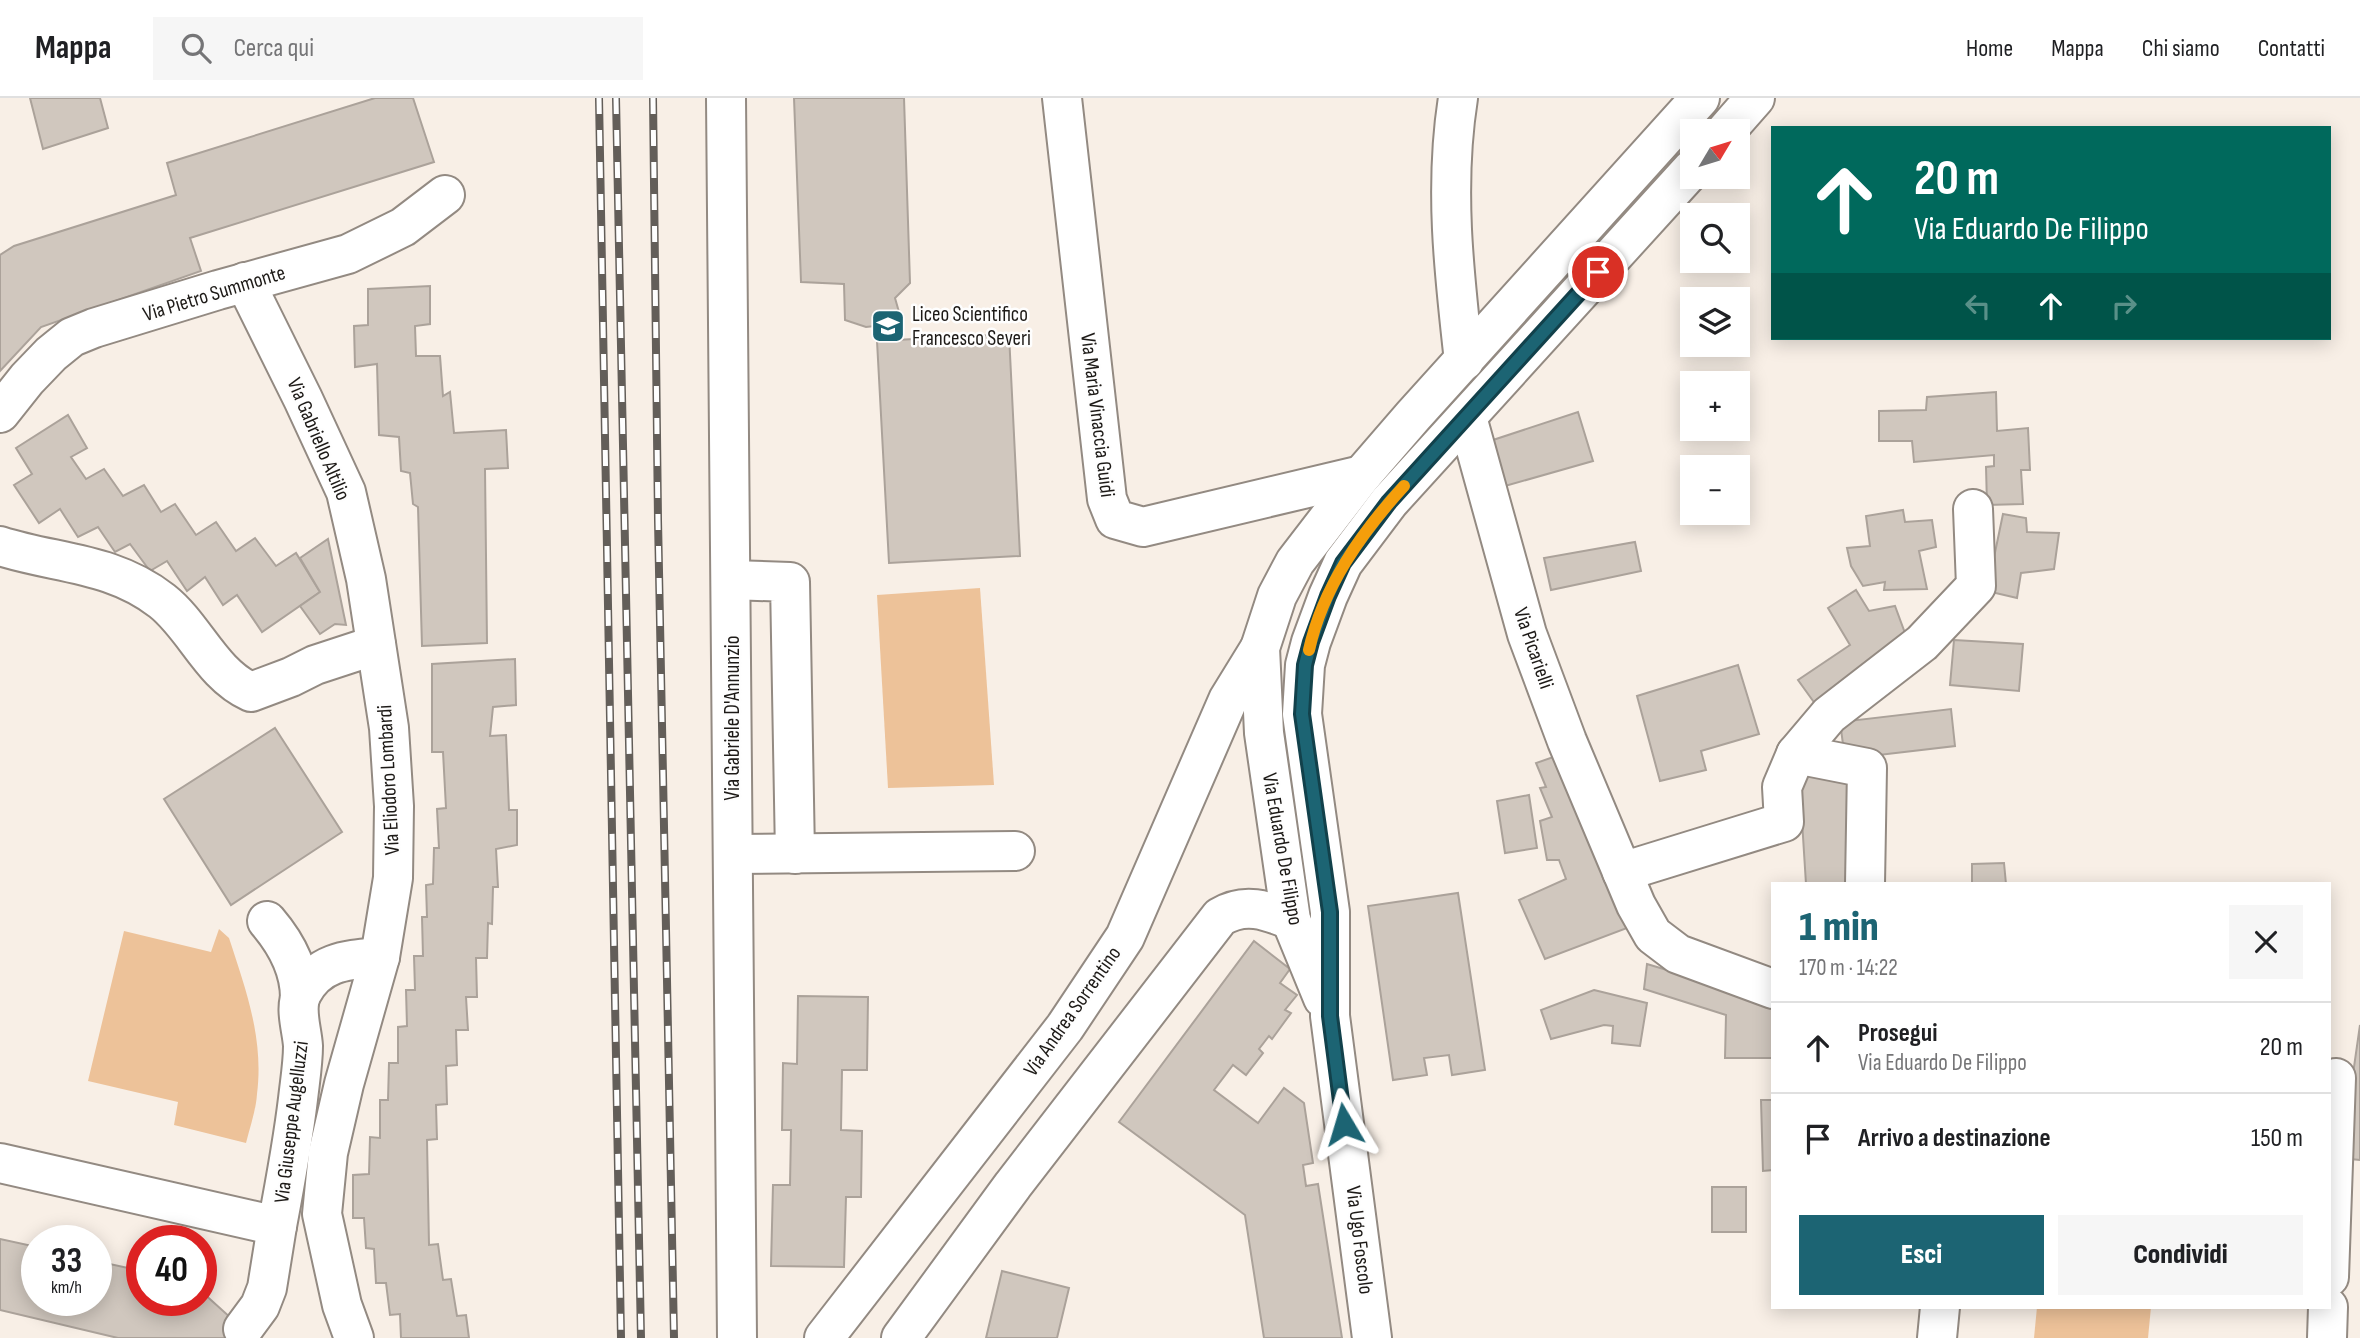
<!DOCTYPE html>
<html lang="it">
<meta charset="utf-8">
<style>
:root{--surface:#fff;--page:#f6f6f6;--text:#202124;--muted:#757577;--line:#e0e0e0;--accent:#1c6473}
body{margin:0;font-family:"Sofia Sans Condensed",sans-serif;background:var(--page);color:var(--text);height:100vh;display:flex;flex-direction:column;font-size:26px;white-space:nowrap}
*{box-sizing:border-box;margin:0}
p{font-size:23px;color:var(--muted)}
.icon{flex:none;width:38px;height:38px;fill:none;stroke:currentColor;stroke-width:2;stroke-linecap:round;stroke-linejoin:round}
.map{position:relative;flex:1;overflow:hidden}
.drawer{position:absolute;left:1771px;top:784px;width:560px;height:427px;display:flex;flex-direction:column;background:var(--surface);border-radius:0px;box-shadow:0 4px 18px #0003}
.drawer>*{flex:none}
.guide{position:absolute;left:1771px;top:28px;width:560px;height:214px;border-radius:0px;box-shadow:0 4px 18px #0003;background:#00695c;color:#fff;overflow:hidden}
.needle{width:46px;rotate:52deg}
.buttons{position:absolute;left:1680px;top:21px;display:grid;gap:14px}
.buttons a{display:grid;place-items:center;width:70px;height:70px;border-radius:0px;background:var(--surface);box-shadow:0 4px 18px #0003;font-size:35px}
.speed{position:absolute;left:21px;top:1127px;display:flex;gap:14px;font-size:35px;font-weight:700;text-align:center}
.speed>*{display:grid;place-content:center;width:91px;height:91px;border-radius:50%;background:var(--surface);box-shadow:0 4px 18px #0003;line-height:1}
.speed small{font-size:18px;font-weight:400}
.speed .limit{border:10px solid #d22;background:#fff;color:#111}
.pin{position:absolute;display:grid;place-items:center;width:60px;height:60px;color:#fff;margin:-30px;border:4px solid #fff;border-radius:50%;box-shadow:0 2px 7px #0007}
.me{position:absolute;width:77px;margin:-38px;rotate:353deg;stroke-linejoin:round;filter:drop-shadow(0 0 5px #0008)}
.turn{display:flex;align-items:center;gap:24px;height:147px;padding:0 28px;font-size:32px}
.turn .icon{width:91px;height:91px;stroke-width:2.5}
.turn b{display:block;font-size:49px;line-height:60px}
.lanes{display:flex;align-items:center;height:66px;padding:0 28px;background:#0003;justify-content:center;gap:35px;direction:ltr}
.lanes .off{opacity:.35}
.round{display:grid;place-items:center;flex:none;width:74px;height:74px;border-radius:0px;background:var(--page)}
.overview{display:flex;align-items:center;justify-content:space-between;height:119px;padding:0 28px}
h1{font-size:42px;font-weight:800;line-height:52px;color:var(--accent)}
.cta{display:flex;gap:14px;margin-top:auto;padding:14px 28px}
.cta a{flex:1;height:80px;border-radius:0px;background:var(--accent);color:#fff;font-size:28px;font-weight:800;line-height:80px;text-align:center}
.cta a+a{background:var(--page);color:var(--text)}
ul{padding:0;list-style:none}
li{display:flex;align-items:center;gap:21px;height:91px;padding:0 28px;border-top:2px solid var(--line)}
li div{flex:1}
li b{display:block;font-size:26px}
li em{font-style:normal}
header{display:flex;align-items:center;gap:42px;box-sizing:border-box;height:98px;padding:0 35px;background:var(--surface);border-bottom:2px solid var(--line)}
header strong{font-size:33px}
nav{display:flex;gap:38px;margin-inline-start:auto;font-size:24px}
.search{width:490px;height:63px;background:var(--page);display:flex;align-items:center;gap:18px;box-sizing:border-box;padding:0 24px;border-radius:0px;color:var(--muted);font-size:26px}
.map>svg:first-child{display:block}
.green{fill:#edc299}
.building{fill:#d0c7be;stroke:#aba29a;stroke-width:2}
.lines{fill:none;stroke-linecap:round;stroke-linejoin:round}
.minor-casing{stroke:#938a82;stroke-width:42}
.minor{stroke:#fff;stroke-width:38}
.rail-casing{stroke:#635e59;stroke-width:8}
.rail{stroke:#fefefe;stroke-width:5;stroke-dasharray:16;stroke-linecap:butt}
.route-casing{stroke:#12414b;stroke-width:18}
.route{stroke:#1c6473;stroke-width:12}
.slow{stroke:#f59e0b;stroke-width:12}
.labels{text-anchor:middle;stroke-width:5;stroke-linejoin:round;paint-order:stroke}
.street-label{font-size:21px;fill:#1d1a17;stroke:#fefefe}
.poi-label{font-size:21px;fill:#1d1a17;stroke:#fefefe;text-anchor:start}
</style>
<header>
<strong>Mappa</strong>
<div class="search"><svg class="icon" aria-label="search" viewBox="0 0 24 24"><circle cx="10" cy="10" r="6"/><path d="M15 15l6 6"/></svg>Cerca qui</div>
<nav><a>Home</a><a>Mappa</a><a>Chi siamo</a><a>Contatti</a></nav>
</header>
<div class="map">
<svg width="2360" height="1240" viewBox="0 0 2360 1240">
<rect width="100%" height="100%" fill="#f8efe6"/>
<g class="green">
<polygon points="980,490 994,687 888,690 877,497"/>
<path d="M 219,831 L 229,840 C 246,892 264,941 257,996 C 256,1012 250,1029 246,1045 L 174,1027 L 178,1004 L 88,983 L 124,833 L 211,854 Z"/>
<polygon points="2037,1209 2151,1209 2148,1240 2034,1240"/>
</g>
<g class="building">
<polygon points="30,0 100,0 108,30 43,51"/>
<polygon points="375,0 413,0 434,64 190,140 201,173 41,229 0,273 0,157 14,148 176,97 167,65"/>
<polygon points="794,0 904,0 910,185 895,200 899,214 892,226 866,229 845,222 844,186 801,184"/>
<polygon points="430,188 430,226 415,228 416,258 440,258 443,298 450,294 454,335 506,332 508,370 485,371 487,545 422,548 418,409 413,406 410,375 401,373 399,339 379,337 377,266 355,269 354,228 368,227 368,191"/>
<polygon points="1009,236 1020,458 889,465 877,243"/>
<polygon points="1996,294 1997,333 2028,330 2030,372 2021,372 2023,406 1987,407 1986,369 1994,368 1994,357 1914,364 1912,343 1879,343 1879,313 1926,312 1927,299"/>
<polygon points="1578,314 1593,363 1505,388 1493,342"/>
<polygon points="68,317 87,350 71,359 86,381 104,371 123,398 144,387 161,414 175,406 196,437 216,424 236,453 255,440 276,468 296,455 320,494 262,534 237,497 223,507 205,479 187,493 167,463 150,473 130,446 115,454 98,429 78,439 60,411 39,425 14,387 32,376 16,350"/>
<polygon points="1903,412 1905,424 1932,422 1936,449 1919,453 1927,491 1884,492 1885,484 1863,488 1851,468 1847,450 1870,448 1866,418"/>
<polygon points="2003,416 2026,420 2027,434 2059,435 2054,471 2021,475 2017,500 1987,493"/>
<polygon points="328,441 346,527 335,526 320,536 300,508 320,494 300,460"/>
<polygon points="1635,444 1641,473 1551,492 1544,460"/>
<polygon points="1856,492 1869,513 1895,508 1912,554 1821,614 1798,582 1850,547 1828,510"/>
<polygon points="1954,542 2023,546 2019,593 1950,587"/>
<polygon points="515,561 516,607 493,609 490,638 506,637 509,712 517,712 517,747 496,751 498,789 493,789 492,826 488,825 487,860 476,860 477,899 466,899 468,932 456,932 457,967 446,968 447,1006 436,1007 437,1041 427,1042 429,1147 438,1146 443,1182 451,1181 457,1218 466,1217 469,1240 401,1240 400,1216 390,1217 386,1185 376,1185 374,1151 366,1150 364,1120 353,1120 353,1077 369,1076 370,1039 380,1040 380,1002 388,1002 389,965 398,965 398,929 407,928 406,892 415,892 414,858 423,858 422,819 427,819 426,787 433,786 434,750 439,750 437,711 446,710 443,654 432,654 432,566"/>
<polygon points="1738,567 1759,636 1701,653 1706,672 1660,683 1637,598"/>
<polygon points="1951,611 1955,648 1845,661 1840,624"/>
<polygon points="275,630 342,734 231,807 164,701"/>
<polygon points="1559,657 1635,827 1545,861 1519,802 1566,781 1559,762 1547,762 1540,723 1552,719 1540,690 1546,689 1536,665"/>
<polygon points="1852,669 1857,786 1806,786 1799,675"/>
<polygon points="1529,697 1537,750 1505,755 1497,703"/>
<polygon points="2004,765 2006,786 1972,786 1972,766"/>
<polygon points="1458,795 1485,972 1452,977 1449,957 1424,960 1427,977 1393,982 1368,808"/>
<polygon points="1254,843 1290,871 1280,885 1297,897 1285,912 1291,915 1272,941 1269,938 1259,951 1263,955 1246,977 1233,967 1214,992 1258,1025 1284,990 1304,1005 1313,1065 1303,1067 1306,1088 1318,1086 1342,1240 1264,1240 1245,1117 1119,1024"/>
<polygon points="1647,866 1773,904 1773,960 1725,960 1726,917 1644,891"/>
<polygon points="1594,892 1647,905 1640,948 1612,945 1613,928 1604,927 1551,941 1541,912"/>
<polygon points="798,898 868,899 867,972 842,972 841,1032 862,1033 861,1099 846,1099 844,1169 771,1168 773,1087 790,1087 791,1032 782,1032 783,965 797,966"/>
<polygon points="2360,927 2360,1062 2341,1060"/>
<polygon points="1761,1002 1773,1002 1773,1072 1763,1073"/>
<rect x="1712" y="1089" width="34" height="45"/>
<polygon points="0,1141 37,1149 37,1202 96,1202 96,1163 142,1173 142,1202 201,1202 201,1193 253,1240 118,1240 0,1212"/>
<polygon points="1002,1173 1069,1190 1057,1240 986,1240"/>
</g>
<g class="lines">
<g class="minor-casing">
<g id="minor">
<polyline points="726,0 737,1240"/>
<polyline points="1062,0 1107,401 1115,421 1143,429 1362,377"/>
<path d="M 1458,0 C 1444,88 1454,175 1464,263"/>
<polyline points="1726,33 1755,0"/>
<polyline points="245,184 303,301 346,394 366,481 389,630 394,708 393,780 380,859 344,986 328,1055 322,1116 342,1207 354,1240"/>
<polyline points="0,315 27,281 51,256 72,239 94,230 218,192 348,156 403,129 445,97"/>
<polyline points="1467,319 1527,536 1567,643 1636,807 1653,837 1678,856 1773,891"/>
<path d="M 0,448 C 56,466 112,464 162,503 C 195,529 211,576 251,594 L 291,579 L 315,567 L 376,547"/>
<polyline points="731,482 790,484 795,756"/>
<polyline points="1796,656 1867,670 1865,786"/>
<polyline points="733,756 1015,753"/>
<polyline points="1622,774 1784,724 1782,689 1796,656 1829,617 1922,545 1976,488 1973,411"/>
<path d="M 267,823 C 285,844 300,871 300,900"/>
<polyline points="1323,900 1291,822 1264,635 1260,550 1277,498 1295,464 1362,377 1413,318 1700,0"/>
<path d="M 0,1065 L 277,1128 C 285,1086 293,1043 298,1001 C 300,983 303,965 303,948 C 302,931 294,910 302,895 C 319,863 347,862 380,859"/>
<polyline points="2329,1179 2336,980"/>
<polyline points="243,1231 260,1208 267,1190 277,1128"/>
<polyline points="824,1240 1065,929 1125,839 1228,602 1260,550"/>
<path d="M 901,1240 L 1013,1087 L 1220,819 C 1245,804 1266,812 1291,822"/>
<polyline points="1372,1240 1330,918 1330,814 1302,616 1305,567 1311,544 1328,498 1343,465 1389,404 1692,71"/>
<polyline points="1937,1240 1940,1209"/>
<polyline points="2327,1240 2328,1209"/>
</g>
</g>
<use href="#minor" class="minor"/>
<g class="rail-casing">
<g id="rail">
<polyline points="599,0 621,1240"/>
<polyline points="616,0 641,1240"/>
<polyline points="653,0 658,422 674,1240"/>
</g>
</g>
<use href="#rail" class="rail"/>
</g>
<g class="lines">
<g class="route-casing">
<polyline id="route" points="1344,1026 1330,918 1330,814 1302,616 1305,567 1311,544 1328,498 1343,465 1389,404 1598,174"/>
</g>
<use href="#route" class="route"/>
<path class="slow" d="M 1309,552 C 1323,489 1361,435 1404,388"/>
</g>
<defs>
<g id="school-square" transform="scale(1.75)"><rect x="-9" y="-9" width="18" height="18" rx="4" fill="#1c6473" stroke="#fefefe"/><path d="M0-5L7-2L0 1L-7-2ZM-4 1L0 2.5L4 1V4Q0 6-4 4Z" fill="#fff"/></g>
</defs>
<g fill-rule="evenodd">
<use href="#school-square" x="888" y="228"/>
</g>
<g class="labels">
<g class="street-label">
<text transform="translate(214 195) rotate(-17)" y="7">Via Pietro Summonte</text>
<text transform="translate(1098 317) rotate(83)" y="7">Via Maria Vinaccia Guidi</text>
<text transform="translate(319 341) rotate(67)" y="7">Via Gabriello Altilio</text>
<text transform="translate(1534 550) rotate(71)" y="7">Via Picarielli</text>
<text transform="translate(732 620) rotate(-90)" y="7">Via Gabriele D'Annunzio</text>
<text transform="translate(388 682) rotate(-93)" y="7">Via Eliodoro Lombardi</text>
<text transform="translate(1283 751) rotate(80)" y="7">Via Eduardo De Filippo</text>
<text transform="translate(1072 913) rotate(-55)" y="7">Via Andrea Sorrentino</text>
<text transform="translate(291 1024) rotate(-83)" y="7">Via Giuseppe Augelluzzi</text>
<text transform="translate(1360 1142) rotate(83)" y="7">Via Ugo Foscolo</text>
</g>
<g class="poi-label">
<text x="912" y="223">Liceo Scientifico<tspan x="912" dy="24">Francesco Severi</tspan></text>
</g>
</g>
</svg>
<div class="buttons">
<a><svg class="needle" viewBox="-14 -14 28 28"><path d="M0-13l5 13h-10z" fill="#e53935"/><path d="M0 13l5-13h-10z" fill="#757577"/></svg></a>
<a><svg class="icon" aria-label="search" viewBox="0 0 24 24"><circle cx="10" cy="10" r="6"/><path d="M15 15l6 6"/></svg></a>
<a><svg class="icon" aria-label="layers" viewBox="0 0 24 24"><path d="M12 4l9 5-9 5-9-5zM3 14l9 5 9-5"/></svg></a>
<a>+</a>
<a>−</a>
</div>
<div class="speed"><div>33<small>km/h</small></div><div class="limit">40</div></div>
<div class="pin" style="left:1598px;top:174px;background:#d93025"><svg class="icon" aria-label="arrive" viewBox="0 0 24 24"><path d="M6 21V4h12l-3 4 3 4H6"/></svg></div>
<svg class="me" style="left:1344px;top:1026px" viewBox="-20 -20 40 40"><path d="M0-17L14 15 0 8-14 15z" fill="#1c6473" stroke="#fff" stroke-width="4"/></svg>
<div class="guide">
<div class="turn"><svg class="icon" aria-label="ahead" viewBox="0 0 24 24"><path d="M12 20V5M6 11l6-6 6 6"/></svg><div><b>20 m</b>Via Eduardo De Filippo</div></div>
<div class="lanes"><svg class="icon off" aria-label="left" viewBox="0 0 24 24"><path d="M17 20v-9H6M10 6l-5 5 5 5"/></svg><svg class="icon" aria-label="ahead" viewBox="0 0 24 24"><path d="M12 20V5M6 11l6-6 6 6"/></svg><svg class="icon off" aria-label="right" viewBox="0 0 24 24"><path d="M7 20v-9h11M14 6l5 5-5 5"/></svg></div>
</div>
<section class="drawer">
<div class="overview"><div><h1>1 min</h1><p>170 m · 14:22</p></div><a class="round"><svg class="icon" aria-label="close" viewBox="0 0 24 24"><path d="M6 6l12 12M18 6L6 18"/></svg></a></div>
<ul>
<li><svg class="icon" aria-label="ahead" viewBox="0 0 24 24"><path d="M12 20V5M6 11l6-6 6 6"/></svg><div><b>Prosegui</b><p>Via Eduardo De Filippo</p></div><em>20 m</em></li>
<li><svg class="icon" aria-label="arrive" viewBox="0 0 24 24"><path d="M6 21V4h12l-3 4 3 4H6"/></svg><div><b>Arrivo a destinazione</b></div><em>150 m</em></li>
</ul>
<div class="cta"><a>Esci</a><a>Condividi</a></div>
</section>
</div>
